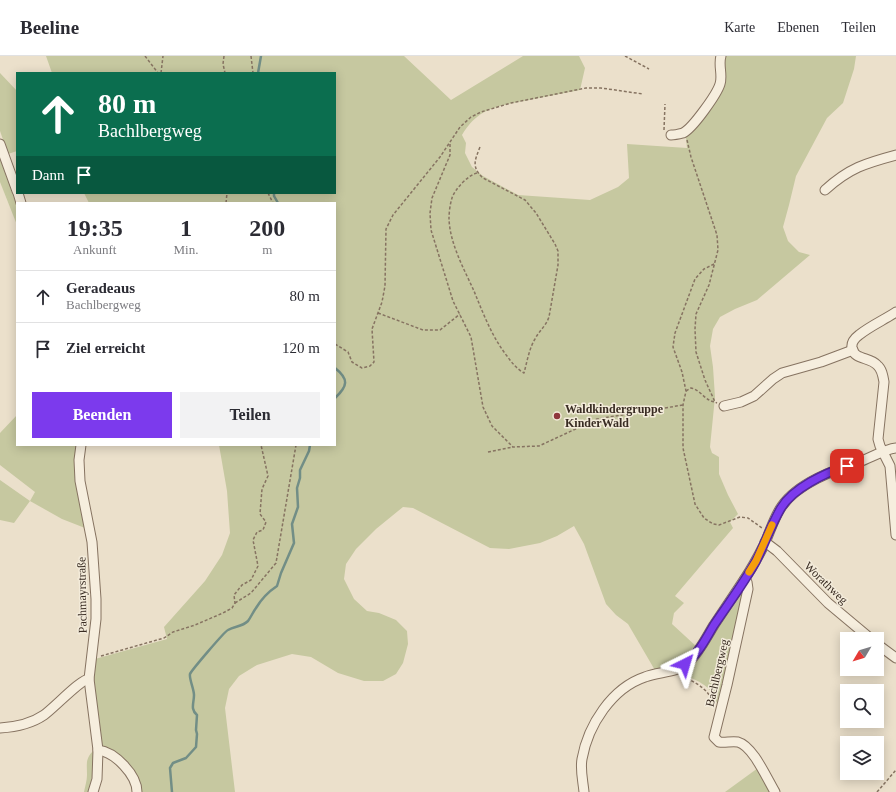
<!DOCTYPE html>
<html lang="de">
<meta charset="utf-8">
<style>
:root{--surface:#fff;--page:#f2f2f3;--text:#2b2b33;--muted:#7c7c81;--line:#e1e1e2;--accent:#7c3aed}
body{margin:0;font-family:"Times New Roman",serif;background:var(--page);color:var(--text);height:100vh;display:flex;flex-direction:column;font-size:15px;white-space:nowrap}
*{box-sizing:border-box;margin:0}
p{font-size:13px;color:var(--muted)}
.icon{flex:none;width:22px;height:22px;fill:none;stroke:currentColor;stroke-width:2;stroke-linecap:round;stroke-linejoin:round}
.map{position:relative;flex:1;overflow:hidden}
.details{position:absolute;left:16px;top:146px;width:320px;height:244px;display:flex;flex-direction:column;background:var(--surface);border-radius:0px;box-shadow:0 2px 10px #0003}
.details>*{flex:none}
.top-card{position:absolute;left:16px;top:16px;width:320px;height:122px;border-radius:0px;box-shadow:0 2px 10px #0003;background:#0b6e4f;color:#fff;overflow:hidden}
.needle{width:26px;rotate:232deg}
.tools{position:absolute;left:840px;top:576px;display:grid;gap:8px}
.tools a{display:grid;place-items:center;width:44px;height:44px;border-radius:0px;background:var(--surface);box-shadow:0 2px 10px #0003;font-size:20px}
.pin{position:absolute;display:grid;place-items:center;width:34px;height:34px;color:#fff;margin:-17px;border-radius:8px;box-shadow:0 2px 6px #0006}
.me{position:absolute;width:44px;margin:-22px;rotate:40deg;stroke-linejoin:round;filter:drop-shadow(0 0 3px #0008)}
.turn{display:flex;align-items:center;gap:14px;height:84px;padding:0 16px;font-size:18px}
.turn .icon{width:52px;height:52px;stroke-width:2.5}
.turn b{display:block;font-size:28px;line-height:34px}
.then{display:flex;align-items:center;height:38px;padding:0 16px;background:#0003;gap:8px;font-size:15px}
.eta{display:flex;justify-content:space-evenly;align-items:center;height:68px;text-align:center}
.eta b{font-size:24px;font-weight:800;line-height:28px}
.action{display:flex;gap:8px;margin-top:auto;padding:8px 16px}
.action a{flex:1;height:46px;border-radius:0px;background:var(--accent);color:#fff;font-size:16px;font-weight:800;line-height:46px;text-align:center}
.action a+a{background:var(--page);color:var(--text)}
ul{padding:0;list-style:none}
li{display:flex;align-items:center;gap:12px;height:52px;padding:0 16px;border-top:1px solid var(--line)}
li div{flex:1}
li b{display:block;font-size:15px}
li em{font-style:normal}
header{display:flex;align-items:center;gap:24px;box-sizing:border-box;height:56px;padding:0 20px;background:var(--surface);border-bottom:1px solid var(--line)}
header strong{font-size:19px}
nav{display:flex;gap:22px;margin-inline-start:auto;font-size:14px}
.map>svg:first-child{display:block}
.green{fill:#c6c8a0}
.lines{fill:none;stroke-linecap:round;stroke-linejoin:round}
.stream{stroke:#728e86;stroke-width:2.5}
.minor-casing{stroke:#867361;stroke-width:11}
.path{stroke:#867361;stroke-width:1.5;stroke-dasharray:3 2;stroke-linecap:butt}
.minor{stroke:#f6eede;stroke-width:9}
.route-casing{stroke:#51269a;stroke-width:10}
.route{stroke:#7c3aed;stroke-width:7}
.slow{stroke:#f59e0b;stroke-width:7}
.poi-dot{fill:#8f373c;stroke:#f3ebda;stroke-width:1.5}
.labels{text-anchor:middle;stroke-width:3;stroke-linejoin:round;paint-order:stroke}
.poi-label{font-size:12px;font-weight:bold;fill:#392c23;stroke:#f3ebda;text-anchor:start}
.street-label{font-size:12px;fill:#392c23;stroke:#f3ebda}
</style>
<header>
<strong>Beeline</strong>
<nav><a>Karte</a><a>Ebenen</a><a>Teilen</a></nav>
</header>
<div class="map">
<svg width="896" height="736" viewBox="0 0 896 736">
<rect width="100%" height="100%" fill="#ebe0cb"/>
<g class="green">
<path d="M 46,0 L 404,0 L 451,44 L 523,0 L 579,0 L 585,12 L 580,34 C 563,37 546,41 529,44 C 500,50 479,50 462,79 L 466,87 L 465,97 L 472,111 L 483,120 L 518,139 L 590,144 L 618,131 L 629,122 L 627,88 L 687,92 L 685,72 L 692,67 L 718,27 L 718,0 L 856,0 L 854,13 L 843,47 L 827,62 L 796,120 L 789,149 L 783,171 L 788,185 L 799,196 L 810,199 L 757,244 L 735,253 L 720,261 L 713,273 L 710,290 L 713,311 L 715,341 L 710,391 L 712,397 L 719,401 L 719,418 L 728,439 L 738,458 L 730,466 L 733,472 L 675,540 L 684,547 L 674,557 L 672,568 L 697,591 L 680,610 L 656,616 L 628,568 L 616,559 L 606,548 L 584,488 L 574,470 L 557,480 L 540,487 L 509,493 L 490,492 L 413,452 L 403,451 L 376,473 L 356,493 L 346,508 L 344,523 L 354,543 L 367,555 L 379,557 L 396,564 L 407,575 L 408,588 L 403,607 L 396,618 L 383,625 L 364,625 L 338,617 L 311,601 L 292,598 L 257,609 L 239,620 L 229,633 L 225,652 L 235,736 L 138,736 L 118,702 L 102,690 L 100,685 L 93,621 L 95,603 L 167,583 L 164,571 L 205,525 L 222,499 L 230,477 L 227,435 L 219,389 L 335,389 L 335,147 L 89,147 L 84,137 L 335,137 L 335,17 L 52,17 Z"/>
<polygon points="0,17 17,35 17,95 8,98 0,75"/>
<polygon points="0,103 17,150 17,169 0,126"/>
<path d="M 17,359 L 17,389 L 76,389 C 72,418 79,445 85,472 L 62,463 L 30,445 L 14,467 L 0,464 L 0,424 L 30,445 L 35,436 L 0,409 L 0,377 Z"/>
<path d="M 745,529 L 745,536 L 718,649 C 716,645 714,641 712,637 C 704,625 685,619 672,616 L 680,614 Z"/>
<path d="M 94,694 C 94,709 93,722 88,736 L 84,736 C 85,730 87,725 87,719 C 87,707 85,703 94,694 Z"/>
<polygon points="758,712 772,736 725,736"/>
</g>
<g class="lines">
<g class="stream">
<polyline points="258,17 261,0"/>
<polyline points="274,137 274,140 278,147"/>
<path d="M 335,312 C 349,323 348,330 335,342"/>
<path d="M 172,736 L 170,712 L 173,707 L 186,702 L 196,691 L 197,678 L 196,674 L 197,659 C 190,653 194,647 194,639 C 194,633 189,623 190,618 C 191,615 224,576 228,574 C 235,570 242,571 248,565 C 251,561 253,556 256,552 C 262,542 268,536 277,530 L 281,517 L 294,487 L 292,468 L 298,451 L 297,432 L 300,422 L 300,414 L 309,395 L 310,389"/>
</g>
<g class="minor-casing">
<g id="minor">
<path d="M 671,79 C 675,79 679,78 683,77 C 693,72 717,38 720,28 C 723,19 718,9 721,0"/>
<polyline points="0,88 17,135"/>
<path d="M 825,134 C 849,112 866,107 896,99"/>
<polyline points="18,137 21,147"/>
<path d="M 896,256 C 884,264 870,270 859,279 C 855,282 851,286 852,292 C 854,304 870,301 877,309 C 882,313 883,320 884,326 L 878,383 L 880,390 L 890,410 L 896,479"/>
<polyline points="724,350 741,346 754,340 773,323 782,317 821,306 853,294"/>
<polyline points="81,389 79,404 80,425 92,486 96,543 96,563 89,623 98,694 97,723 93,736"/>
<polyline points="765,486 777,495 828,547 871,583"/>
<polyline points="877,588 896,602"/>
<path d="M 0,672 C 16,671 31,668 44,659 C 54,652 81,623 89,623"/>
<path d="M 98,694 C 115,696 137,719 137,736"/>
<path d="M 584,736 C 583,725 580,714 582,703 C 588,669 612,632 645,621 C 659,615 675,618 688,607 C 699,597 706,582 714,569 C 724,554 734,539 744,524"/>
<path d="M 775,736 C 767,723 753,690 738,686 C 731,685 725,687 719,686 L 714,681 L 727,629 L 748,533 L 747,526 L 744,524 C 752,512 758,501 764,489 C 770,476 774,461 782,450 C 798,427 834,414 859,406 C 870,402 885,393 896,392"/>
</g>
</g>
<g class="path">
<polyline points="145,0 158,17"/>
<polyline points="224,0 223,8 225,17"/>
<polyline points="251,0 253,17"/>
<polyline points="625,0 649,13"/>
<polyline points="161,17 163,0"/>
<polyline points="664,74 665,48"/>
<polyline points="687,84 691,101 717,179 718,194 709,229 696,258 695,273 696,296 705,324 715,346 717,347"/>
<polyline points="450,88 450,99 432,142 430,157 431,174 453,245 471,281 483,351 492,370 513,391 539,390 597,363 683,349"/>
<path d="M 477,117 C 468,119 455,133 452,142 C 450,148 449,157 449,163 C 450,188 464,213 474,235 C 483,257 492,281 507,300 C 512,307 517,313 524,317 C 527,306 529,293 535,283 C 539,275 546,270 549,261 L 558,209 L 558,195 L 555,188 L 536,157 L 525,144 L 483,122 C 471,111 475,104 480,91"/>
<polyline points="268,137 273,147"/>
<polyline points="226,147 227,137"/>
<polyline points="714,208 704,213 695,223 675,277 673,291 682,316 686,335 683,349 683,392 695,448 704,462 713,468 719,469 740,461 748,462 762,472"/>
<polyline points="378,257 423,274 440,274 460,258"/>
<polyline points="335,288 348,296 352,306 362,312 370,310 374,306 372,273 382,246 385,230 386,173 393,159 440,101 460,71 471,61 481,56 511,47 586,32 601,32 643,38"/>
<path d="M 686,335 L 691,332 C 701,334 705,345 715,346"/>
<polyline points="488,396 513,391"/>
<polyline points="235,547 251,537 276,507 296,389"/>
<polyline points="101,600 164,582 173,576 195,569 223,557 232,552 235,547 234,539 242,529 251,524 258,510 253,484 257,476 263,474 266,466 260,458 261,445 262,433 268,420 261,389"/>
<path d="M 682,621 C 695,625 707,633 713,645"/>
<polyline points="877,736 896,714"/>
</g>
<use href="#minor" class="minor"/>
</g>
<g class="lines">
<g class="route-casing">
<path id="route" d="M 685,608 C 698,599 706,582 714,569 C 728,548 744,527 756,505 C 765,488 771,469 781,452 C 793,432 825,417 847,410"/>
</g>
<use href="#route" class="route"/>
<polyline class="slow" points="749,516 756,505 772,469"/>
</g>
<circle class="poi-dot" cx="557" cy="360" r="4"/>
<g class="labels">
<g class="poi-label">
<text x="565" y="357">Waldkindergruppe<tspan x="565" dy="14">KinderWald</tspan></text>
</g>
<g class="street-label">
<text transform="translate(826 527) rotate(44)" y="4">Worathweg</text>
<text transform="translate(82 539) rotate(-91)" y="4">Pachmayrstraße</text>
<text transform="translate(717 617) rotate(-77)" y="4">Bachlbergweg</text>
</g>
</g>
</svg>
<div class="tools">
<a><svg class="needle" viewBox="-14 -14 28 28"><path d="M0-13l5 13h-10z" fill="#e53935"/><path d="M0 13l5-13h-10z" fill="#7c7c81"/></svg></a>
<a><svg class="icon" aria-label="search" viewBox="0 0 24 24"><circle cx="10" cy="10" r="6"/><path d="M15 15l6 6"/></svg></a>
<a><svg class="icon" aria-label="layers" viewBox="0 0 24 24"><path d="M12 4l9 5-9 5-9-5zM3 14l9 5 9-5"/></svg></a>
</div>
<div class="pin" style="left:847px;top:410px;background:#d93025"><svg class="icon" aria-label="arrive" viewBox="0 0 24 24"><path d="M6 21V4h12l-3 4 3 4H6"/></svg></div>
<svg class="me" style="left:685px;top:608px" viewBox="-20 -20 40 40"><path d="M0-17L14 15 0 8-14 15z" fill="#7c3aed" stroke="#fff" stroke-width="4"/></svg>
<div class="top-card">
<div class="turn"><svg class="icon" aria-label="ahead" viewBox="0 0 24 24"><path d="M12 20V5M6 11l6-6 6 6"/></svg><div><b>80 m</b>Bachlbergweg</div></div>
<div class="then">Dann<svg class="icon" aria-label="arrive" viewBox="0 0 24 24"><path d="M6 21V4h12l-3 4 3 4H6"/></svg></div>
</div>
<section class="details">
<div class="eta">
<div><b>19:35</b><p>Ankunft</p></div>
<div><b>1</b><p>Min.</p></div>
<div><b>200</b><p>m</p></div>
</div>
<ul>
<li><svg class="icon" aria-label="ahead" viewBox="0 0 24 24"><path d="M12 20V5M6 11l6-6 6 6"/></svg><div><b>Geradeaus</b><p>Bachlbergweg</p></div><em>80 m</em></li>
<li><svg class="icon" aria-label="arrive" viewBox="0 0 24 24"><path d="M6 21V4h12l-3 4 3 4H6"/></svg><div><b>Ziel erreicht</b></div><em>120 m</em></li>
</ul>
<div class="action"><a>Beenden</a><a>Teilen</a></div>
</section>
</div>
